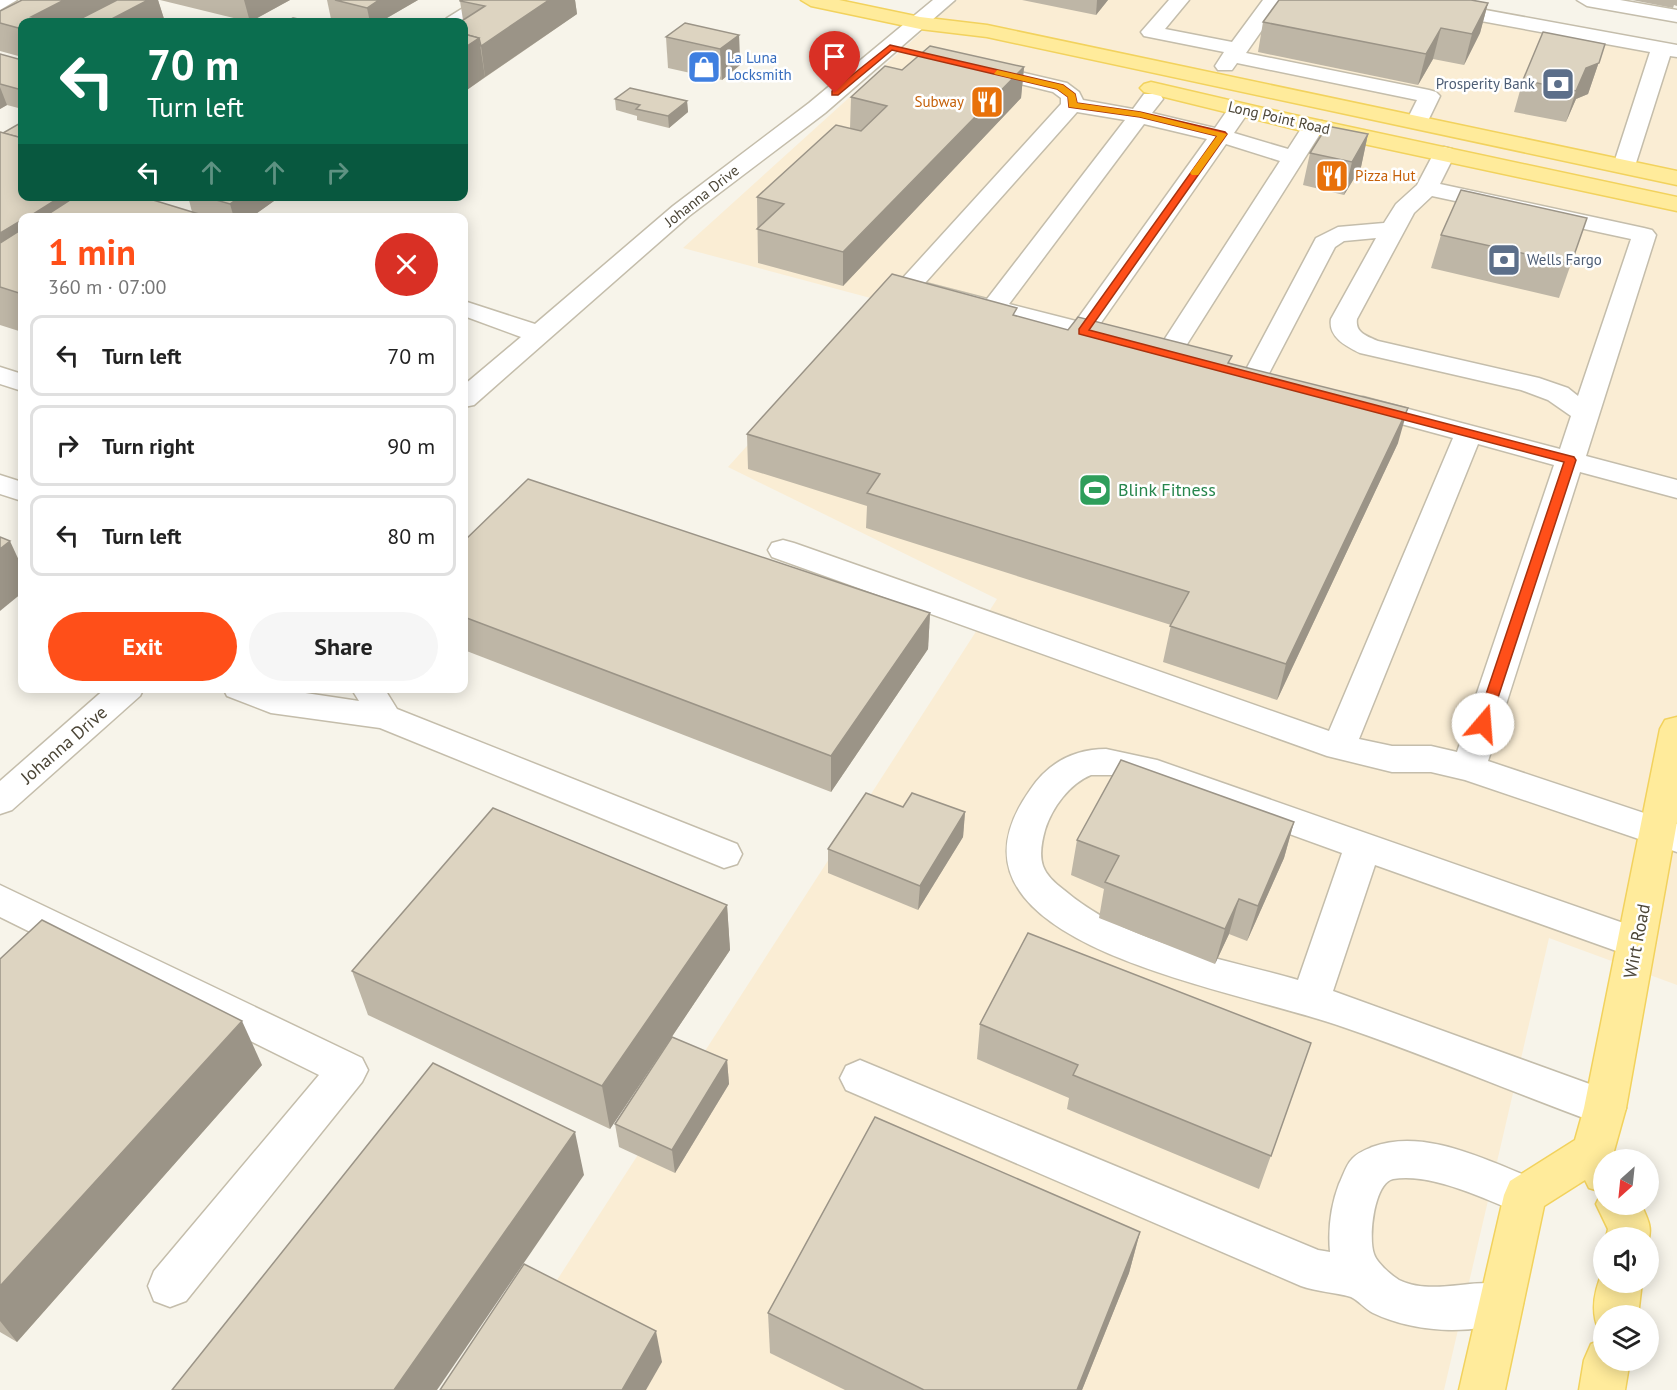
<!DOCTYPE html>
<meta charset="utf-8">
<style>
:root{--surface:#fff;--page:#f6f6f6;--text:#222;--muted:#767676;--line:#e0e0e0;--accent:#ff4f19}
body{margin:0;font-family:"PT Sans",sans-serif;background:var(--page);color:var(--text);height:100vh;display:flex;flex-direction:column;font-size:22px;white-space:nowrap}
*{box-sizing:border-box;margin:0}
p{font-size:20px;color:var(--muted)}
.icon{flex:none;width:33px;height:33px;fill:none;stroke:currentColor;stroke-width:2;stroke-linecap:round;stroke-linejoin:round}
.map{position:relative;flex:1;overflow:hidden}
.details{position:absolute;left:18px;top:213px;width:450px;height:480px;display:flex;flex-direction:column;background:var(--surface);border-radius:12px;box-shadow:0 3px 15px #0003}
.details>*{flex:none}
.guide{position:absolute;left:18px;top:18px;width:450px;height:183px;border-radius:12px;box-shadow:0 3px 15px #0003;background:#0b6e4f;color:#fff;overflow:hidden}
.needle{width:39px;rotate:207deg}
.fabs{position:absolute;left:1593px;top:1149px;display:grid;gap:12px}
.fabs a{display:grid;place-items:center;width:66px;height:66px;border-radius:50%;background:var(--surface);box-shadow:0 3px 15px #0003;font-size:30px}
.pin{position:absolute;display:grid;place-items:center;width:51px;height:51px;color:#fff;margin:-62px -26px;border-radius:50% 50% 50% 0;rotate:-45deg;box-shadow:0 0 6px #0007}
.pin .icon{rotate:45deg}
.me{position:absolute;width:66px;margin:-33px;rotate:18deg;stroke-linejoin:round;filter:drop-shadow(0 0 4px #0008)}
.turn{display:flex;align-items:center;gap:21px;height:126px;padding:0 30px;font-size:27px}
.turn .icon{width:78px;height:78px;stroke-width:2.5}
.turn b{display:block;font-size:42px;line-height:51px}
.lanes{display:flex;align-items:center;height:57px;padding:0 30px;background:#0003;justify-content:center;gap:30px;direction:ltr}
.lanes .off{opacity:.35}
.round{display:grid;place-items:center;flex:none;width:63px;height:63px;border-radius:32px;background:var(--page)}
.headline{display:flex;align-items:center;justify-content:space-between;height:102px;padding:0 30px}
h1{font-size:36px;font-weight:800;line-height:45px;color:var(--accent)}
.cta{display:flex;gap:12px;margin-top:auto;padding:12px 30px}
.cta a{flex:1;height:69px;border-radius:36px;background:var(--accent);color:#fff;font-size:24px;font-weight:800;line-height:69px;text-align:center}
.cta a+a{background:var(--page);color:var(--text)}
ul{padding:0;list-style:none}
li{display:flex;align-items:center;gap:18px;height:81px;margin:0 12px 9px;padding:0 18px;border:3px solid var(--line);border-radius:12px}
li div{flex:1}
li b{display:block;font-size:22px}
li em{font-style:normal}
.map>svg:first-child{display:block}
.commercial{fill:#faedd4}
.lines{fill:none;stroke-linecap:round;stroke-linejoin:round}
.minor-casing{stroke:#c4bdab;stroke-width:3}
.major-casing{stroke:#f2d25d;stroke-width:3}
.minor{fill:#fff;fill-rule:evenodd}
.major{fill:#ffeb9b;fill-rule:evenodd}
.wall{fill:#beb6a6}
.shaded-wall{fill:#9b9487}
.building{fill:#ddd4c1;stroke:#9b9487;stroke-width:1.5}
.route{fill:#ff4f19;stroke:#a63310;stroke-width:1.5}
.slow{fill:#f59e0b}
.labels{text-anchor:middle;stroke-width:5;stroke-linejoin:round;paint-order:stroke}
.far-shop-label{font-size:15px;fill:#366cbe;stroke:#fff;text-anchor:start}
.far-service-label{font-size:15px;fill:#4e5e75;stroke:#fff;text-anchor:end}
.far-food-label{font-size:15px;fill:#c56008;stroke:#fff;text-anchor:end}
.far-street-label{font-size:15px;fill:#4c4637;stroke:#fff}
.leisure-label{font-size:18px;fill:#27864d;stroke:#fff;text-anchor:start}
.street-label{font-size:18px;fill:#4c4637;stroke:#fff}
</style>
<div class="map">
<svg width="1677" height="1390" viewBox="0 0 1677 1390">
<rect width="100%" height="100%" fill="#f7f4ea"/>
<polygon class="commercial" points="957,0 1369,0 1677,56 1677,985 1549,938 1444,1390 486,1390 997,599 728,467 878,300 683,248"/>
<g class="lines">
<g class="minor-casing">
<g id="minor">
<polygon points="0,0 17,0 0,10"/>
<polygon points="476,0 500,0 464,25 464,22 444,22 447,18"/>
<polygon points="933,0 955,0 825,113 689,216 474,405 464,407 464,385 521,337 464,316 464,301 535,324 673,206 809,103"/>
<polygon points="1169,0 1189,0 1165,29 1232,42 1263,0 1283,0 1246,53 1429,90 1436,92 1440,96 1425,127 1409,127 1406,122 1417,100 1237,63 1232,70 1218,70 1215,66 1224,52 1144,36 1141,32"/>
<polygon points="1389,0 1431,0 1677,45 1677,57 1670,56 1635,166 1632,171 1616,171 1613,166 1650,52 1399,6"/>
<polygon points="1577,0 1620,0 1677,10 1677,22 1587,6"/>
<path d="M 978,62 L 1067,83 L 1079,92 L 1083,100 L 1133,109 L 1144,94 L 1160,94 L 1163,99 L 1152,113 L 1215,128 L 1226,112 L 1242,112 L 1245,117 L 1234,133 L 1288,149 L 1306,121 L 1322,121 L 1325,126 L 1177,360 L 1168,362 L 1159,360 L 1155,354 L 1280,161 L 1226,144 L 1098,327 L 1122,333 L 1126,339 L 1122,345 L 1113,347 L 900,291 L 897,286 L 900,281 L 1061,104 L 1061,98 L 1053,92 L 971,72 L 968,68 L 971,64 ZM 1077,112 L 1125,120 L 987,299 L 925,283 ZM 1144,124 L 1207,139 L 1076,321 L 1009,304 Z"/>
<path d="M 1444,147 L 1452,149 L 1455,154 L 1440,184 L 1644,228 L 1652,230 L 1656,235 L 1586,456 L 1677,480 L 1677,498 L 1580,472 L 1488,761 L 1677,824 L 1677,852 L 1465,780 L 1431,772 L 1392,772 L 1327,756 L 772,557 L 768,550 L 772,543 L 783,540 L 794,543 L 1329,731 L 1453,438 L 1353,411 L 1349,405 L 1353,399 L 1363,397 L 1560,449 L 1571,416 L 1548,400 L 1521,390 L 1360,353 C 1346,346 1328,337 1331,319 L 1376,238 L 1344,241 L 1335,247 L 1264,383 L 1255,385 L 1246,383 L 1242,377 L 1316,238 L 1338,227 L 1384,223 L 1396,204 L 1417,185 L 1436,149 ZM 1432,196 L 1631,239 L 1578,396 L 1568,388 L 1539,378 L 1378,341 C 1367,336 1355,333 1357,319 L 1414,213 ZM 1478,444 L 1554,465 L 1457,752 L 1431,746 L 1392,746 L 1359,739 Z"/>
<polygon points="0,367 22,374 22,391 0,384"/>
<polygon points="0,475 22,482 22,501 0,494"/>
<polygon points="106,688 144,688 140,696 12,810 0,814 0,781"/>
<polygon points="223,688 272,688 359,701 351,688 384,688 397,709 737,844 742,854 737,864 724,868 380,728 271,713 227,696"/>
<path d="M 1106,749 L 1157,760 L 1649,932 L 1655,943 L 1649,954 L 1636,958 L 1375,865 L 1333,991 L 1620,1095 L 1626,1108 L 1620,1121 L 1605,1126 C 1517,1094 1431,1057 1343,1027 C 1257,997 1080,967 1024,897 C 995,861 1006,824 1030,790 C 1048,763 1074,749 1106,749 ZM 1091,775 L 1114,775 L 1140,780 L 1342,853 L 1298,980 C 1219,957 1128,945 1064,890 C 1056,884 1046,875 1043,866 C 1039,854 1042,841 1045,830 C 1052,808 1069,784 1091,775 Z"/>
<polygon points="0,885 362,1058 368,1070 362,1082 186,1301 170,1307 154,1301 148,1286 154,1271 319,1075 0,917"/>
<path d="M 860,1060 L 1318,1250 L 1330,1252 C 1328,1229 1331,1205 1339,1184 C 1343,1176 1346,1165 1352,1159 C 1357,1153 1365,1150 1372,1147 C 1426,1127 1489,1162 1540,1181 L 1546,1195 L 1540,1209 L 1525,1215 C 1489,1201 1432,1172 1393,1179 C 1374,1183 1368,1238 1374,1254 C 1377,1263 1391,1275 1399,1280 C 1436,1298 1481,1273 1517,1288 L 1523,1303 L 1517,1318 C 1473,1336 1415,1333 1373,1313 C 1365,1309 1358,1300 1351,1297 C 1334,1292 1318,1292 1301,1286 L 846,1090 L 840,1078 L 846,1066 Z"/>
</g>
</g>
<g class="major-casing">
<g id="major">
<polygon points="801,0 839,0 920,17 987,25 1677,171 1677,185 987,37 920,29 811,6"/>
<polygon points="1151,82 1294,115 1677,197 1677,211 1294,129 1144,92 1140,88 1144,84"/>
<path d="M 1677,717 L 1677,822 L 1626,1108 L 1614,1151 L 1619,1160 L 1604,1160 L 1604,1204 L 1641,1204 C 1647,1218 1653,1227 1648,1241 L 1648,1238 L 1606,1238 L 1608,1229 L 1596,1204 L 1602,1192 L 1589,1188 L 1585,1180 L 1544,1206 L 1505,1390 L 1459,1390 L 1504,1195 L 1510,1181 L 1575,1140 L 1584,1108 L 1660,729 L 1665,720 Z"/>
<path d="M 1604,1269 L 1604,1282 L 1642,1282 L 1638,1316 L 1604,1316 L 1604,1333 L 1599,1331 C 1590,1311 1594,1290 1604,1269 Z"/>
<polygon points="1604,1339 1604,1360 1630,1360 1625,1390 1579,1390 1584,1360 1591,1344"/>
</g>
</g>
<use href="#minor" class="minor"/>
<use href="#major" class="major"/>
</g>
<g class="wall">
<polygon points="158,0 165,22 22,22 22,57 0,51 0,11"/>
<polygon points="160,0 290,0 250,22"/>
<polygon points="327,0 418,0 380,22 347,22 331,19"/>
<polygon points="460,0 575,0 577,14 464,92 463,20 460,1"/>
<polygon points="1022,0 1108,0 1096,15"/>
<polygon points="1632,0 1677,0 1677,6 1674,5 1673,8"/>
<polygon points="1488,3 1480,33 1464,65 1433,59 1418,85 1258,52 1263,22"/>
<polygon points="739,35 740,65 722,80 668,68 666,37"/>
<polygon points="1605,44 1588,94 1576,99 1566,122 1514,112 1523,80"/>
<polygon points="0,54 22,60 22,109 7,105 0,109"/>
<polygon points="1024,67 1021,98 843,286 758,263 757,197 850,129 851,97 902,70"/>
<polygon points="615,99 687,101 688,112 669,128 637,120 637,116 616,110"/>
<polygon points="0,132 3,133 22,196 192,212 188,196 281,196 250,218 22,218 22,332 0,325"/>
<polygon points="1368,134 1361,167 1344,195 1303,185 1310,153"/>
<polygon points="1587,218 1559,298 1431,268 1441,235"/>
<polygon points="1016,316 1068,330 1231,363 1398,443 1277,700 1163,662 1171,625 866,528 867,506 748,469 747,434"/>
<polygon points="464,541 930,613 928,649 831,792 464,650"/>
<polygon points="903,807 965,812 963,837 918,910 828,873 828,849"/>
<polygon points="1294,822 1284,858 1247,941 1229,934 1215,964 1099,918 1104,889 1071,875 1077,840"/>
<polygon points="727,905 730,950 610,1129 368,1015 352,971"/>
<polygon points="0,959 262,1065 17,1342 0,1332"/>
<polygon points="980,1024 1311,1043 1259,1189 1067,1109 1069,1098 977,1059"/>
<polygon points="727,1060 729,1084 675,1173 619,1147 615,1124"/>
<polygon points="1140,1232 1129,1273 1082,1390 845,1390 770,1353 768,1313"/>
</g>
<g class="shaded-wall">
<polygon points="64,0 122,0 88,22 33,22 31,17"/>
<polygon points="148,0 158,0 165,22 106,22"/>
<polygon points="244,0 290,0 250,22"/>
<polygon points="379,0 418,0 380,22 370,22 367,8"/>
<polygon points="549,0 575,0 577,14 485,77 481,46"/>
<polygon points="1097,0 1108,0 1096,15"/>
<polygon points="1488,3 1480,33 1464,65 1472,34"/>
<polygon points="1441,28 1433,59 1418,85 1426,54"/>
<polygon points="739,35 740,65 722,80 720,49"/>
<polygon points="479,38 485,77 464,92 464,48"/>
<polygon points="1605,44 1588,94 1576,99 1566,122 1576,91 1586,68"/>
<polygon points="1024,67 1021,98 843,286 843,252"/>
<polygon points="0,87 7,105 0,109"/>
<polygon points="687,101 688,112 669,128 668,116"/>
<polygon points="1368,134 1361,167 1344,195 1352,162"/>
<polygon points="62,196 125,196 111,218 27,218"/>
<polygon points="241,196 281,196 250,218 234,218 230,204"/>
<polygon points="22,220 22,273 0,287 0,233"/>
<polygon points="1408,408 1398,443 1277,700 1286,664"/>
<polygon points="10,541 22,567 22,593 0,611 0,549"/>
<polygon points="930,613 928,649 831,792 831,756"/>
<polygon points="965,812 963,837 918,910 920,886"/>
<polygon points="1294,822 1284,858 1247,941 1258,906"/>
<polygon points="1239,899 1229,934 1215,964 1225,929"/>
<polygon points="727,905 730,950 610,1129 602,1086"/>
<polygon points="242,1021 262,1065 17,1342 0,1321 0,1286"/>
<polygon points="727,1060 729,1084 675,1173 672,1150"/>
<polygon points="575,1132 584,1175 437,1390 394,1390"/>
<polygon points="1140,1232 1129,1273 1082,1390 1077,1390"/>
<polygon points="656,1331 662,1362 646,1390 622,1390"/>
</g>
<g class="building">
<polygon points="22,0 64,0 31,17 56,22 22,22 22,29 0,23 0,11"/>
<polygon points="117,0 148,0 106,22 74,22"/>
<polygon points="335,0 379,0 367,8"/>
<polygon points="460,0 549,0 481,46 479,38 464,34 464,22 460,22 485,6 460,1"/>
<polygon points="1279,0 1471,0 1488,3 1472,34 1441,28 1426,54 1263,22"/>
<polygon points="293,18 314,22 284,22"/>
<polygon points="685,23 739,35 720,49 666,37"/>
<polygon points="1543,32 1605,44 1599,63 1586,68 1576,91 1523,80"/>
<polygon points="464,34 479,38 464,48"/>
<polygon points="930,46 1024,67 843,252 757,229 784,204 757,197 836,125 861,131 887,106 851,97 885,66 902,70"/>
<polygon points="0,54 22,60 22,90 0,84"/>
<polygon points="630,88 687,101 668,116 636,109 640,105 615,99"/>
<polygon points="22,122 22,138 3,133"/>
<polygon points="1327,126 1368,134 1352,162 1310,153"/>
<polygon points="0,132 22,138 22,196 62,196 27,218 22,218 22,220 0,233"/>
<polygon points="1461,190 1587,218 1571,264 1441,235"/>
<polygon points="76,196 140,196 212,218 42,218"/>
<polygon points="202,196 241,196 230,204"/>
<polygon points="22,229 22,294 0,287 0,243"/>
<polygon points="892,274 1017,308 1013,315 1068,330 1078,317 1232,356 1228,363 1408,408 1286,664 1170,626 1189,592 867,493 880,474 747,434"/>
<polygon points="528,479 930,613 831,756 464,617 464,541"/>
<polygon points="0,537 10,541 0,549"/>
<polygon points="1121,760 1294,822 1258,906 1239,899 1225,929 1105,882 1119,856 1077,840"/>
<polygon points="866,793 903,807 912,793 965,812 920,886 828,849"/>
<polygon points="493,808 727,905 602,1086 352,971"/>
<polygon points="42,920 242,1021 0,1286 0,959"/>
<polygon points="1028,933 1311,1043 1271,1156 1073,1075 1078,1065 980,1024"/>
<polygon points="672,1037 727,1060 672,1150 615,1124"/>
<polygon points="433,1063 575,1132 394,1390 172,1390"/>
<polygon points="875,1117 1140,1232 1077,1390 924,1390 768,1313"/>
<polygon points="524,1264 656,1331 622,1390 440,1390"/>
</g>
<polygon class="route" points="890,45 1063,85 1075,94 1077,103 1140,112 1225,132 1227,134 1089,330 1574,457 1576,460 1488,728 1483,729 1476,724 1564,462 1079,334 1079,329 1217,136 1140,117 1069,107 1068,97 1057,89 892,50 838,95 832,95 832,91"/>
<polygon class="slow" points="997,70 1063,85 1075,94 1077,103 1140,112 1227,134 1198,175 1192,175 1190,173 1217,136 1140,117 1069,107 1068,97 1057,89 994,74"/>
<defs>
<g id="shop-square" transform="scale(1.725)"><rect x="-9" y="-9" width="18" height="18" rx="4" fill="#3f7fe0" stroke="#fff"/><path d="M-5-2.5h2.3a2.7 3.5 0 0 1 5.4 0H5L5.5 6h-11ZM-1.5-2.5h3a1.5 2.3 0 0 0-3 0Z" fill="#fff"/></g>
<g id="bank-square" transform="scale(1.725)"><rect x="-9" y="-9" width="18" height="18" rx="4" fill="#5c6f8a" stroke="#fff"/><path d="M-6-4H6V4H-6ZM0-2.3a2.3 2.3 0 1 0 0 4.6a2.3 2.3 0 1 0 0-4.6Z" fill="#fff"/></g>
<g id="restaurant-square" transform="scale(1.725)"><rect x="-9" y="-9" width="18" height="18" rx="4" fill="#e8710a" stroke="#fff"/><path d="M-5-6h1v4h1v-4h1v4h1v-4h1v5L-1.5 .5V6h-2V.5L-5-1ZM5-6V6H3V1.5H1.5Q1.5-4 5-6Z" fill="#fff"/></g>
<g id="stadium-square" transform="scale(1.725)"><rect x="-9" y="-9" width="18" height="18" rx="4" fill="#2e9e5b" stroke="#fff"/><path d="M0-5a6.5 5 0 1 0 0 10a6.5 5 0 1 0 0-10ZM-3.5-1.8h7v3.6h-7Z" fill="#fff"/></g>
</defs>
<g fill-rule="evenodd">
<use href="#shop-square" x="704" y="67"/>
<use href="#bank-square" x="1558" y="84"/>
<use href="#restaurant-square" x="987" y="102"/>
<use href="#restaurant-square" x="1332" y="176"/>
<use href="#bank-square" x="1504" y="260"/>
<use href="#stadium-square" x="1095" y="490"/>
</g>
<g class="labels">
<g class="far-shop-label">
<text x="727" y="63">La Luna<tspan x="727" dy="17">Locksmith</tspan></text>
</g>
<g class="far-service-label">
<text x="1535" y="89">Prosperity Bank</text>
<text x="1527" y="265" text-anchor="start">Wells Fargo</text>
</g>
<g class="far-food-label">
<text x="964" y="107">Subway</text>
<text x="1355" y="181" text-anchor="start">Pizza Hut</text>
</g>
<g class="far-street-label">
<text transform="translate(1279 118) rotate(13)" y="5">Long Point Road</text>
<text transform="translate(702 196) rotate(-38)" y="5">Johanna Drive</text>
</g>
<g class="leisure-label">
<text x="1118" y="496">Blink Fitness</text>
</g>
<g class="street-label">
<text transform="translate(64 745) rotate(-41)" y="6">Johanna Drive</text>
<text transform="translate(1637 941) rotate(-79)" y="6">Wirt Road</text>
</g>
</g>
</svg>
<div class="fabs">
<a><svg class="needle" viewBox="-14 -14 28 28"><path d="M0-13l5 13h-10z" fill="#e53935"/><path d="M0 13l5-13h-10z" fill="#767676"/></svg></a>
<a><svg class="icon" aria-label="sound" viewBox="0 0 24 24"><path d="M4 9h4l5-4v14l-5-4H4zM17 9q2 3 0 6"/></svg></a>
<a><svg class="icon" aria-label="layers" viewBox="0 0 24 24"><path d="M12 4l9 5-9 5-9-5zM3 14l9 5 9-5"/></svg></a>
</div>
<div class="pin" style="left:835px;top:93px;background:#d93025"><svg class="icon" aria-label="arrive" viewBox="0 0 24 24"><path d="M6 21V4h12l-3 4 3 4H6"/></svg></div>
<svg class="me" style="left:1483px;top:724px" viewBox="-20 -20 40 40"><circle r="19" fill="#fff"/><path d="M0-13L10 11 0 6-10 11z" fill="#ff4f19"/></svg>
<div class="guide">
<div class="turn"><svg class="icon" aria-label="left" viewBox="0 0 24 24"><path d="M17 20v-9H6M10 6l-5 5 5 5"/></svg><div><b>70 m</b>Turn left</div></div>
<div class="lanes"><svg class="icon" aria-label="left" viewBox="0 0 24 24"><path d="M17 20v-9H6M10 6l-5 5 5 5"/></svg><svg class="icon off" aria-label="ahead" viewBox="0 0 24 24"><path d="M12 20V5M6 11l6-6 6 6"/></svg><svg class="icon off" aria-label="ahead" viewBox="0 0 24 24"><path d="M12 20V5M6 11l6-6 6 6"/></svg><svg class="icon off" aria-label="right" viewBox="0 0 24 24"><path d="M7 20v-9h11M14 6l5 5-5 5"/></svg></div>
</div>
<section class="details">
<div class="headline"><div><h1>1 min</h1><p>360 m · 07:00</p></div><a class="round" style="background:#d93025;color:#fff"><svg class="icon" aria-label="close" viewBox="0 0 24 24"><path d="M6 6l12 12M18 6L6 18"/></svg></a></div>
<ul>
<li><svg class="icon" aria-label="left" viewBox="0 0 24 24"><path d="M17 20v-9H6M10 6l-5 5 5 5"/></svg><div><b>Turn left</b></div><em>70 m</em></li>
<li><svg class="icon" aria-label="right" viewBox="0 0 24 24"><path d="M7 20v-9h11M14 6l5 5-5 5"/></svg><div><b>Turn right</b></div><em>90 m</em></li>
<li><svg class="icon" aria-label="left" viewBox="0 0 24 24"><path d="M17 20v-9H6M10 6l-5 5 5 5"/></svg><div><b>Turn left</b></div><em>80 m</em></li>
</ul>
<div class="cta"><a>Exit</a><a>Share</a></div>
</section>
</div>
